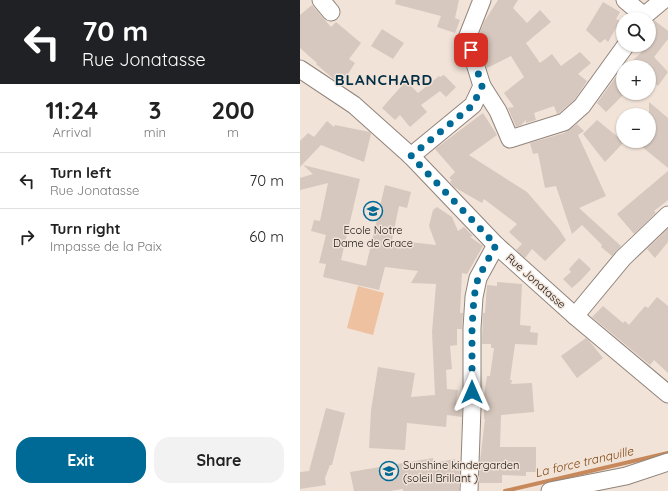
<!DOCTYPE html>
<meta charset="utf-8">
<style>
:root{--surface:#fff;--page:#f2f2f2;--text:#222;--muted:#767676;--line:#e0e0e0;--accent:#006a97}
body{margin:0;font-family:Quicksand,sans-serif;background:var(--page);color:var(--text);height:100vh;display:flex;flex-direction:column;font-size:15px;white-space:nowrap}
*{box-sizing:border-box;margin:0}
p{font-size:13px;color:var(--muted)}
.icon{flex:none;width:22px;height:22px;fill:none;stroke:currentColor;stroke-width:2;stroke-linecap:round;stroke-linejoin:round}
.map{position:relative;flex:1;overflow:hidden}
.drawer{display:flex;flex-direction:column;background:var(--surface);width:300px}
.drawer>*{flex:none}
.hud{background:#202124;color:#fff;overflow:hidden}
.controls{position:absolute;left:316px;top:12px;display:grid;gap:8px}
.controls a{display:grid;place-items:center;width:40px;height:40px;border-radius:50%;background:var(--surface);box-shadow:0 1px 3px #0004;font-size:20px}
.pin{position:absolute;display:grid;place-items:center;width:34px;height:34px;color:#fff;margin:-17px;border-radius:8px;box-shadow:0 2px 6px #0006}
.me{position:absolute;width:44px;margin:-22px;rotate:0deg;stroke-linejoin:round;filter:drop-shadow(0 0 3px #0008)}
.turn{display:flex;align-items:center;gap:14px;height:84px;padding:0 16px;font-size:18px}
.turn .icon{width:52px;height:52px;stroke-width:2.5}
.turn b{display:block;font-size:28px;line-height:34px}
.eta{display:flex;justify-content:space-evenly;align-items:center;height:68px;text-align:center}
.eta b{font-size:24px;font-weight:800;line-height:28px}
.action{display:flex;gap:8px;margin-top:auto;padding:8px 16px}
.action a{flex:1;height:46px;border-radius:16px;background:var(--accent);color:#fff;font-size:16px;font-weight:800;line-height:46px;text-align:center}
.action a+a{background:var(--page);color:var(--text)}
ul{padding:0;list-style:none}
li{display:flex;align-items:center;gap:12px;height:56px;padding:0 16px;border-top:1px solid var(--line)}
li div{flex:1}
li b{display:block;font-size:15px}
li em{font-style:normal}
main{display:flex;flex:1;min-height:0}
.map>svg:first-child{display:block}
.green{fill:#eec1a1}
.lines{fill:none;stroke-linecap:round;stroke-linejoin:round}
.stream{stroke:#c7895b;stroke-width:4}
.building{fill:#d6c8be}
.minor-casing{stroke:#91847b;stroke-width:19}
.minor{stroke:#fff;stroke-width:17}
.route{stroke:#006a97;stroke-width:7;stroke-dasharray:0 12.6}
.labels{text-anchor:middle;stroke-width:3;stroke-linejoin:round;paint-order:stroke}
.poi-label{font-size:11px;fill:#15100d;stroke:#f1e3d8}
.street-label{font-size:11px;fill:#15100d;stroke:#f1e3d8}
.water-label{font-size:12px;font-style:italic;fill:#814610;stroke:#f1e3d8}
.district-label{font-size:15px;font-weight:bold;letter-spacing:1px;fill:#043046;stroke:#f1e3d8}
</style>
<main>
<section class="drawer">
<div class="hud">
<div class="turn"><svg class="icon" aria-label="left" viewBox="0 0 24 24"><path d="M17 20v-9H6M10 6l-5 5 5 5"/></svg><div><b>70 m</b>Rue Jonatasse</div></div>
</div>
<div class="eta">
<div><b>11:24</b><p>Arrival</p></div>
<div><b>3</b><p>min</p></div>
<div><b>200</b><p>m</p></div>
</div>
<ul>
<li><svg class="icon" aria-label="left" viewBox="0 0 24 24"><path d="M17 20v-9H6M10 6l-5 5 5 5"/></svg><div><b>Turn left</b><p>Rue Jonatasse</p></div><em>70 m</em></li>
<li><svg class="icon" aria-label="right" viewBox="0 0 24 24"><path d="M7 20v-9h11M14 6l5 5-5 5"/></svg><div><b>Turn right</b><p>Impasse de la Paix</p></div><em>60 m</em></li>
</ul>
<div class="action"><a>Exit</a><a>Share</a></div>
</section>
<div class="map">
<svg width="368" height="491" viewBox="0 0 368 491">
<rect width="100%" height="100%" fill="#f1e3d8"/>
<polygon class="green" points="58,286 84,293 73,335 47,328"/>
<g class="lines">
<polyline class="stream" points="205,491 368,453"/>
</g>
<g class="building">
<polygon points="96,0 159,0 155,18 160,20 155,33 137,27 141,16 95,4"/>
<polygon points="198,0 218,0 213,8 227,23 240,10 251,22 226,43 240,63 252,54 261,66 280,52 291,63 278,74 287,81 275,99 259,113 257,114 254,106 234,113 236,120 226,123 226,120 221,125 216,127 208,108 214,107 204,93 224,77 211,56 187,68 182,52 185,50 178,37 184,22"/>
<polygon points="303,2 320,12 316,19 320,21 308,42 305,39 300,43 286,30"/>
<polygon points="12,5 31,27 36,22 61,43 49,59 55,63 41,85 16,64 17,63 0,48 0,15"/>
<polygon points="354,20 368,31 368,39 354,57 368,72 358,86 349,79 349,67 326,67 349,45 349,24"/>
<polygon points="82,29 104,43 93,59 71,46"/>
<polygon points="318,74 323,78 323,95 306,112 297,103"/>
<polygon points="144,75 156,87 146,97 140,91 121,105 127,112 110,127 100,115 95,120 82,108 106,81 118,93 139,76 140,77"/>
<polygon points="349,102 368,118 368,168 335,141 349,141"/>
<polygon points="183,113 197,135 169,155 227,192 258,228 266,240 245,261 232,249 225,258 216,250 222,244 209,232 217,224 184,199 182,203 154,187 150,182 152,180 149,178 155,172 135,149"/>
<polygon points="297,120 324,142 305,162 283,134"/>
<polygon points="27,121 34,127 35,125 70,132 71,134 64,162 21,145 0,167 0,141 8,133 14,137"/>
<polygon points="277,124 284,131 278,135 306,196 279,208 321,246 312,256 301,247 302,245 282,225 272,234 256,186 245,188 238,153 233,154 230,143 264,133"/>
<polygon points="3,165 60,179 41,260 66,266 85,185 111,192 107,208 99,206 92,240 136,245 129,226 133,210 137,207 152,217 158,231 164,227 173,236 170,237 183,246 167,274 162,273 160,313 163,313 162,329 157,329 157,345 150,346 152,369 146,370 147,389 158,390 156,403 162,404 162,417 147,415 146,427 107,423 105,450 69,448 71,410 78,367 115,373 111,397 135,395 132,332 136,284 111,283 118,271 85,267 79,290 23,277 26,264 19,263 26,235 11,231 14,220 20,221 28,183 0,190 0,178 13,174"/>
<polygon points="368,171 368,200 354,211 356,213 334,234 317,214"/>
<polygon points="368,229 368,242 355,258 347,249"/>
<polygon points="279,258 291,269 281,280 272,288 263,279 271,272 269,269"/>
<polygon points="197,282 222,284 220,325 231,326 230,332 238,333 237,345 215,344 210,380 212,380 211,384 232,383 234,412 201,415 200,447 236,447 236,472 226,472 226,476 202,475 202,483 179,483 180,461 185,419 184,419 184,395 187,376 190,376 194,348 191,348 191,344 182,344 183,313 185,313 187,285 197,286"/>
<polygon points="357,297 368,306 368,373 354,360 350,365 292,317 303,306 323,323 325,321 329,325 345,306 348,308"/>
<polygon points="286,338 291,343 303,358 277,378 261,356"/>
<polygon points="26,408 45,413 32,465 30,465 25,478 26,485 0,489 0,472 9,471"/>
<polygon points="133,458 134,463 155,459 155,462 160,461 159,491 103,491 103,489 90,491 54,491 50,472"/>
</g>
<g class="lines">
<g class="minor-casing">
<g id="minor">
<polyline points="21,0 31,12"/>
<polyline points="325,0 344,16 363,0"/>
<polyline points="0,69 54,105 111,156 196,245 275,316 368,394"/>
<polyline points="182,86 198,111 210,139 264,122 282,106 326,45"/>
<polyline points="111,156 173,105 182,86 167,38 182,0"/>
<polyline points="275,316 323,258 368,215"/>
<polyline points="169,491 172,408 172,328 174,297 178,278 196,245"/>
<polyline points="250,491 326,476 368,462"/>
</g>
</g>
<use href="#minor" class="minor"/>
</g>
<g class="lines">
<polyline class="route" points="171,50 182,86 173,105 111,156 196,245 178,278 174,297 172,328 172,392"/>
</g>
<defs>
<g id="school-ring" transform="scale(1)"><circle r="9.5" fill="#f1e3d8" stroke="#006a97" stroke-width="1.5"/><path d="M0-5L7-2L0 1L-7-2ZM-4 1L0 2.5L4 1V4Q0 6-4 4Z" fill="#006a97"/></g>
</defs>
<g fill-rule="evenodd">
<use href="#school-ring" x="73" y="211"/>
<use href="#school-ring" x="89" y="471"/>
</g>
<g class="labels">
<g class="poi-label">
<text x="73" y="234">Ecole Notre<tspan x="73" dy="13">Dame de Grace</tspan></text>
<text x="103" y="469" text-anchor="start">Sunshine kindergarden<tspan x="103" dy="13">(soleil Brillant )</tspan></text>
</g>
<g class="street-label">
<text transform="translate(236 281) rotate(42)" y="4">Rue Jonatasse</text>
</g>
<g class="water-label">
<text transform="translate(284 462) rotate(-13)" y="4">La force tranquille</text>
</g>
<g class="district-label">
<text x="84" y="85">BLANCHARD</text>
</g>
</g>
</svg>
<div class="controls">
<a><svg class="icon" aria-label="search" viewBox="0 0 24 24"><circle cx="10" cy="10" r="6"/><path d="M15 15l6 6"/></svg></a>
<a>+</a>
<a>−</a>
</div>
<div class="pin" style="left:171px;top:50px;background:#d93025"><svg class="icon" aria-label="arrive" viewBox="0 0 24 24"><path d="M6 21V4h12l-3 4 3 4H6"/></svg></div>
<svg class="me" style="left:172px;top:392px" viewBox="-20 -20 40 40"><path d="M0-17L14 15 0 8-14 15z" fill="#006a97" stroke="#fff" stroke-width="4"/></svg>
</div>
</main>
